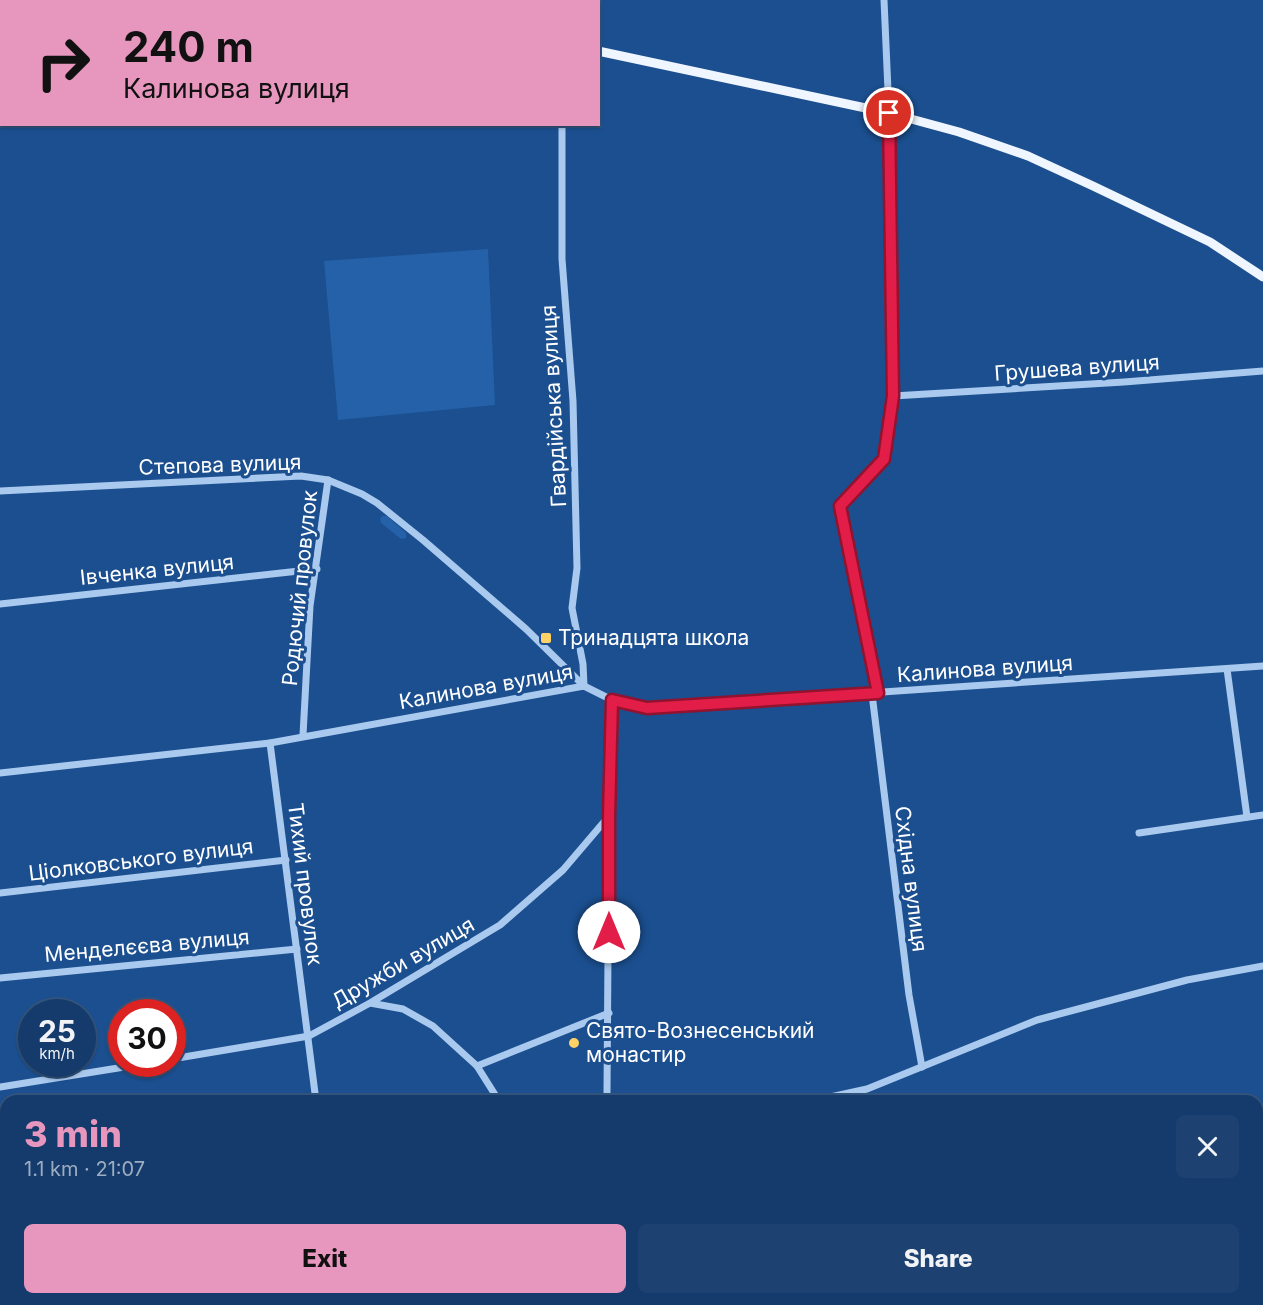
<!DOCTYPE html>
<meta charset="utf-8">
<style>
:root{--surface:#143b6b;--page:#1d4271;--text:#f1f3f6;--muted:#9dadc1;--line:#33557e;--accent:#e797bd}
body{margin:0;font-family:Inter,sans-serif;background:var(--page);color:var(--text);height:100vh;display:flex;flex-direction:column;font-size:22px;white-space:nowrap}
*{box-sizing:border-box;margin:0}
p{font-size:20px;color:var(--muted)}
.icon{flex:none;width:33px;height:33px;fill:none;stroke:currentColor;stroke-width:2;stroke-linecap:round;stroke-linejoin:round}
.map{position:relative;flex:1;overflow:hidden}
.details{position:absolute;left:0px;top:1095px;width:1263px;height:210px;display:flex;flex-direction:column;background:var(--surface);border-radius:18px 18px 0 0;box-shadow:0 2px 4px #0004,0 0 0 2px var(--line)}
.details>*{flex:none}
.hud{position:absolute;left:0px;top:0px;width:600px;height:126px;box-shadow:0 2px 4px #0004,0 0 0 2px var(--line);background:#e797bd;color:#111;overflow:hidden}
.speed{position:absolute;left:18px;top:999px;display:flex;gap:12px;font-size:30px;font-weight:700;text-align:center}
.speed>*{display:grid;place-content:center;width:78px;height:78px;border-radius:50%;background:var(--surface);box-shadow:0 2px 4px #0004,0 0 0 2px var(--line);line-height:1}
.speed small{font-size:15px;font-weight:400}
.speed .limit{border:9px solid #d22;background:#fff;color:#111}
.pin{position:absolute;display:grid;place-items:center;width:51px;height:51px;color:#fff;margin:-26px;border:3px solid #fff;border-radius:50%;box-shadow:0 2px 6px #0007}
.me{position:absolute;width:66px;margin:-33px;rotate:0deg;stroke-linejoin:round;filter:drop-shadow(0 0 4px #0008)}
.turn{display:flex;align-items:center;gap:21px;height:126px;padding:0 24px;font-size:27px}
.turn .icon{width:78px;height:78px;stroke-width:2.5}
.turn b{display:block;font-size:42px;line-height:51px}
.round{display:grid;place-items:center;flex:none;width:63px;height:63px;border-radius:9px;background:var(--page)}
.headline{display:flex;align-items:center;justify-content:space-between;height:102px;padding:0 24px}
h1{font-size:36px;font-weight:800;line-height:45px;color:var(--accent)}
.primary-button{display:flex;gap:12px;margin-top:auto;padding:12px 24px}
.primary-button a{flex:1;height:69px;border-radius:9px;background:var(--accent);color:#111;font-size:24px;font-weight:800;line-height:69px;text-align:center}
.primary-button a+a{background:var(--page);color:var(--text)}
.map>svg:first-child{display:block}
.green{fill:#2461a8}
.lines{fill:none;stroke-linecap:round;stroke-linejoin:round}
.river{stroke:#123a6d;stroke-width:12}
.minor{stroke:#a9c9ee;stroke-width:7}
.major{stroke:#f0f6ff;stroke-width:9}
.route-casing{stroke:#92132f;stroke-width:15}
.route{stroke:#e11d48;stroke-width:10}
.poi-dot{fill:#ffd166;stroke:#1b4f8f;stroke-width:2}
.labels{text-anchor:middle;stroke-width:6;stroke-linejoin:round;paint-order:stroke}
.street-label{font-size:21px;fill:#fff;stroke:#1b4f8f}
.poi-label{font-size:21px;fill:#fff;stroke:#1b4f8f;text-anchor:start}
</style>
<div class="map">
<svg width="1263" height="1305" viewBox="0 0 1263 1305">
<rect width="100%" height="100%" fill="#1b4f8f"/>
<g class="green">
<polygon points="375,0 556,0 384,2"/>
<polygon points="488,249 495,405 338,420 324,261"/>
<polygon points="382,516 387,516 406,533 406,538 401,539 381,523 380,519"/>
<polygon points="587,1299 998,1299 1019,1305 588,1305"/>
</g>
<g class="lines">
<g class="river">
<polyline points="1257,1170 1263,1172"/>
<polyline points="1104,1299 1106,1305"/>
</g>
<g class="minor">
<polyline points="564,2 564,0"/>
<polyline points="562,124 562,259 573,401 577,568 572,608 583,664 584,686"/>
<polyline points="893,396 1124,382 1263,371"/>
<polyline points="0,491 301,476 328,480 362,494 377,503 423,540 526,629 584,686 612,700 647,708 1263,666"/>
<polyline points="0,604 317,569"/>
<polyline points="1227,669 1247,817"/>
<polyline points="878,693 840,506 884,459 893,396 889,113 884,0"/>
<polyline points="872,694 909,995 922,1067"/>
<polyline points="303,735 310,606 328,480"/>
<polyline points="270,743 316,1101"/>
<polyline points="0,773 270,743 584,686"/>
<polyline points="1139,833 1263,815"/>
<polyline points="0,893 286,860"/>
<polyline points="0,978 297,949"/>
<polyline points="370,1003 403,1009 433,1026 477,1066 499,1101"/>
<polyline points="172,1059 309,1036 370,1003 500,925 563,870 609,816"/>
<polyline points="477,1066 609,1013"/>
<polyline points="0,1087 143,1064"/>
<polyline points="609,1101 607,1093 609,816 612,700"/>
<polyline points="812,1101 867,1089 1037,1020 1187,980 1263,966"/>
<polyline points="0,1297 6,1295"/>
<polyline points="337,1299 337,1305"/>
<polyline points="1080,1299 1082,1305"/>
</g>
<g class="major">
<polyline points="318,0 327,2"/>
<polyline points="598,51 889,113 959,132 1028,156 1093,186 1210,242 1263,277"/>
</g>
</g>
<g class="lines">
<g class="route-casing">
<polyline id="route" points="609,932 609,816 612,700 647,708 878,693 840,506 884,459 893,396 889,113"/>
</g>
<use href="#route" class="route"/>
</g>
<g class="poi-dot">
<rect x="540" y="632" width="12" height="12" rx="3"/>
<circle cx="574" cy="1043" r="6"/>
</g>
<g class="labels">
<g class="street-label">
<text transform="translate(1077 368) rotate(-4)" y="7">Грушева вулиця</text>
<text transform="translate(554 406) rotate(-93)" y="7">Гвардійська вулиця</text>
<text transform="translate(220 465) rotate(-2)" y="7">Степова вулиця</text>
<text transform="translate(157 570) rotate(-6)" y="7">Івченка вулиця</text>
<text transform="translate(300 588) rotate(-84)" y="7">Родючий провулок</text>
<text transform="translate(985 669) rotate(-4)" y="7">Калинова вулиця</text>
<text transform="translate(486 687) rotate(-10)" y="7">Калинова вулиця</text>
<text transform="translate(141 860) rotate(-7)" y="7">Ціолковського вулиця</text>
<text transform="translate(911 879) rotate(83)" y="7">Східна вулиця</text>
<text transform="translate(305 884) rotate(83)" y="7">Тихий провулок</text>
<text transform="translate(147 946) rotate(-5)" y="7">Менделєєва вулиця</text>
<text transform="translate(403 963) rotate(-30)" y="7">Дружби вулиця</text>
</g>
<g class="poi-label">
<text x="558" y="645">Тринадцята школа</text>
<text x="586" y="1038">Cвято-Вознесенський<tspan x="586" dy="24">монастир</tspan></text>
</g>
</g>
</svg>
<div class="speed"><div>25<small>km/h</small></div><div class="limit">30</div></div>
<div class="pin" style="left:889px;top:113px;background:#d93025"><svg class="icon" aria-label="arrive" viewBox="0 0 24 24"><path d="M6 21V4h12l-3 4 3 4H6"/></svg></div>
<svg class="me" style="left:609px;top:932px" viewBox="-20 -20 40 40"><circle r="19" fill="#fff"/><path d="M0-13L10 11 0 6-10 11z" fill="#e11d48"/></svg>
<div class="hud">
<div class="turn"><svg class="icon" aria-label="right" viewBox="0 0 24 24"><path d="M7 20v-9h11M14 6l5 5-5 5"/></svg><div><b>240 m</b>Калинова вулиця</div></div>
</div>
<section class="details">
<div class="headline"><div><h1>3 min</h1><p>1.1 km · 21:07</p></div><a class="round"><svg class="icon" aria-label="close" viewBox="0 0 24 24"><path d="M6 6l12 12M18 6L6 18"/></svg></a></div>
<div class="primary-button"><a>Exit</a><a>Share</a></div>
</section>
</div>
